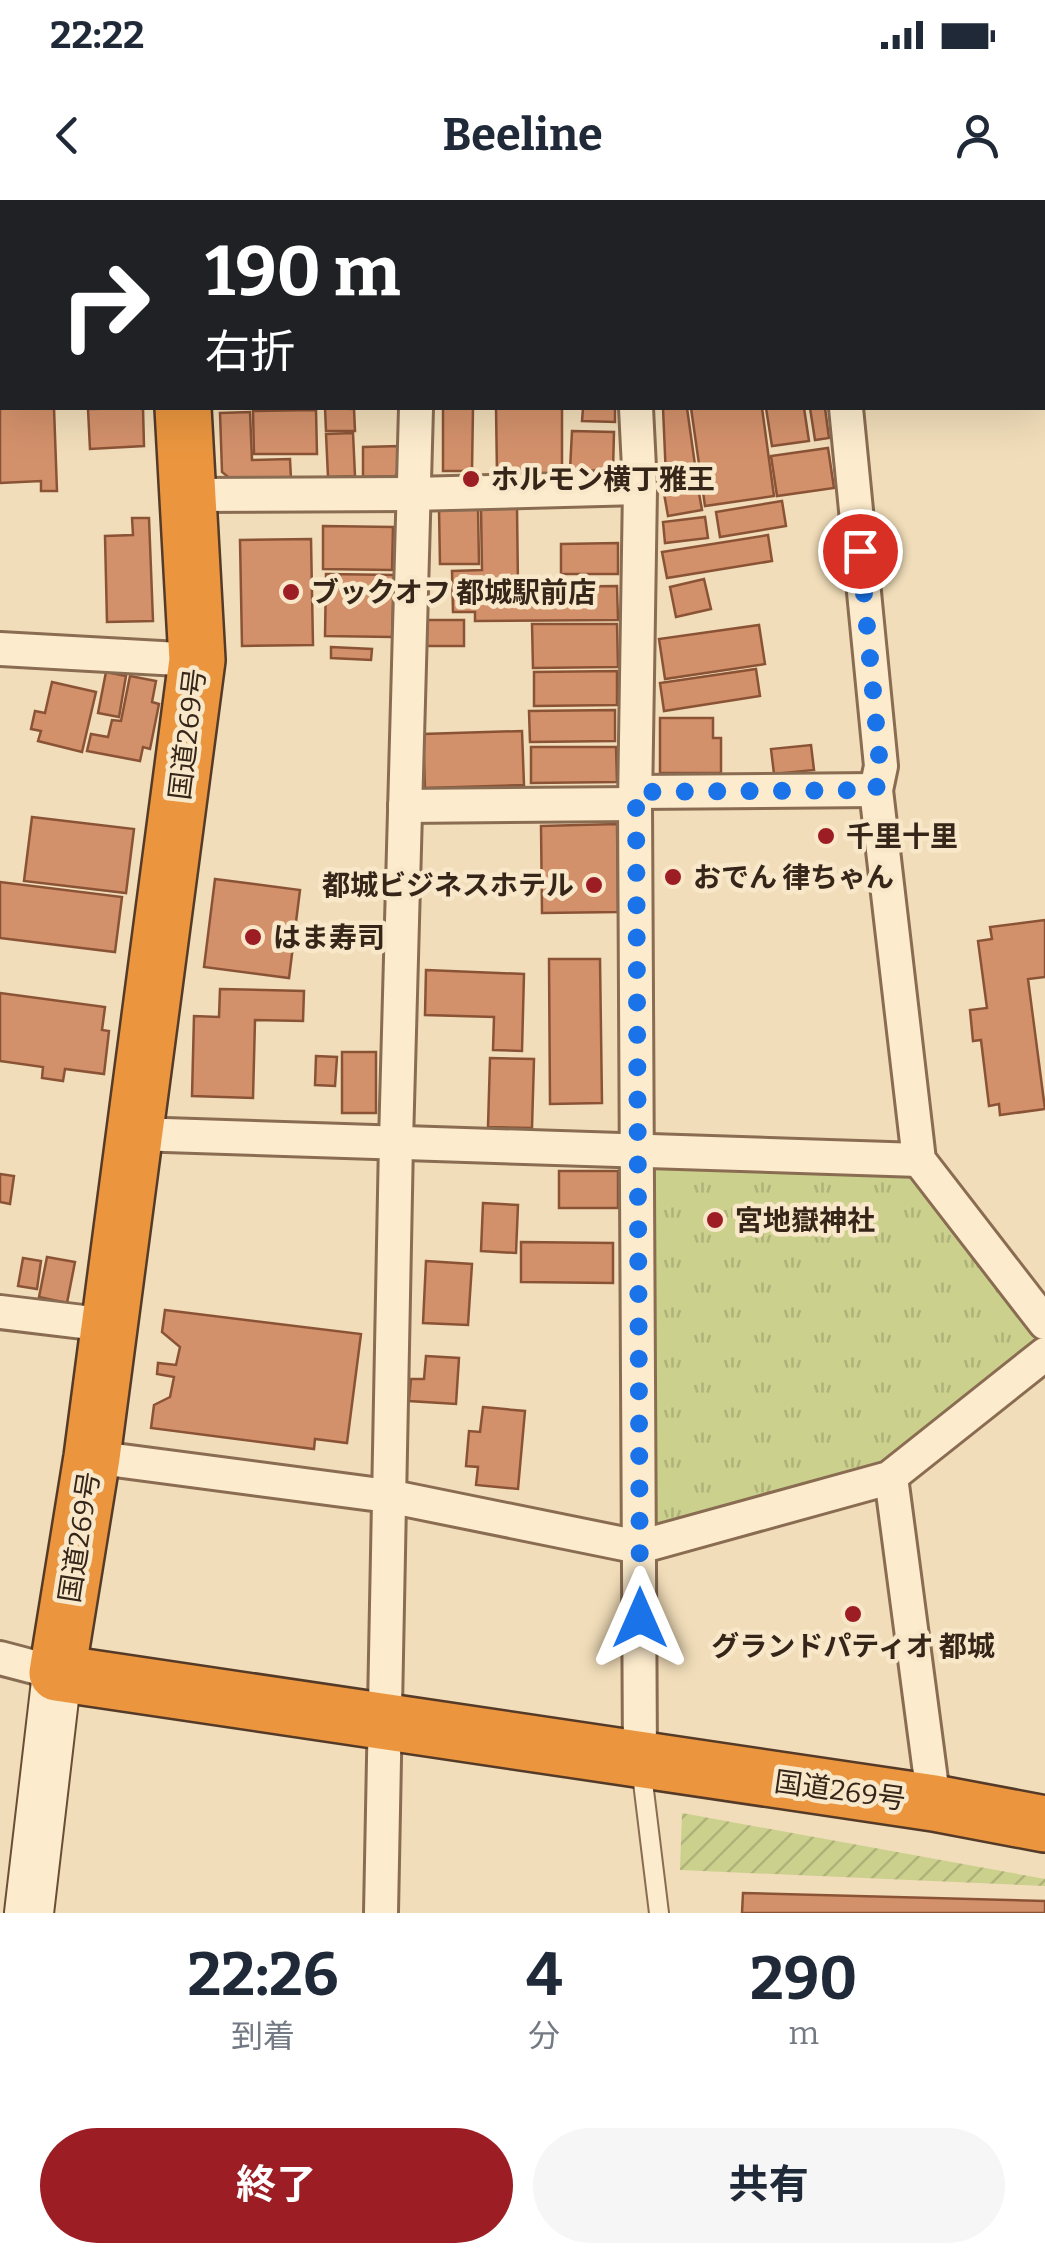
<!DOCTYPE html>
<html lang="ja">
<meta charset="utf-8">
<style>
:root{--surface:#fff;--page:#f6f6f7;--text:#1f2937;--muted:#747a83;--accent:#9d1d25}
body{margin:0;font-family:Bitter,"Noto Sans JP",serif;background:var(--page);color:var(--text);height:100vh;display:flex;flex-direction:column;font-size:38px;white-space:nowrap}
*{box-sizing:border-box;margin:0}
p{font-size:32px;color:var(--muted)}
.icon{flex:none;width:55px;height:55px;fill:none;stroke:currentColor;stroke-width:2;stroke-linecap:round;stroke-linejoin:round}
.map{position:relative;height:1713px;overflow:hidden}
.side{display:flex;flex-direction:column;background:var(--surface);flex:1}
.side>*{flex:none}
.banner{position:absolute;left:0px;top:0px;width:1045px;height:210px;box-shadow:0 10px 40px #0002;background:#202124;color:#fff;overflow:hidden}
.pin{position:absolute;display:grid;place-items:center;width:85px;height:85px;color:#fff;margin:-42px;border:5px solid #fff;border-radius:50%;box-shadow:0 2px 10px #0007}
.me{position:absolute;width:110px;margin:-55px;rotate:0deg;stroke-linejoin:round;filter:drop-shadow(0 0 8px #0008)}
.turn{display:flex;align-items:center;gap:35px;height:210px;padding:0 40px;font-size:45px}
.turn .icon{width:130px;height:130px;stroke-width:2.5}
.turn b{display:block;font-size:70px;line-height:85px}
.eta{display:flex;justify-content:space-evenly;align-items:center;height:170px;text-align:center}
.eta b{font-size:60px;font-weight:700;line-height:70px}
.action{display:flex;gap:20px;margin-top:auto;padding:20px 40px}
.action a{flex:1;height:115px;border-radius:60px;background:var(--accent);color:#fff;font-size:40px;font-weight:700;line-height:115px;text-align:center}
.action a+a{background:var(--page);color:var(--text)}
.status{display:flex;justify-content:space-between;align-items:center;height:70px;padding:0 50px;background:var(--surface);direction:ltr}
.status svg{height:28px;fill:currentColor}
header{display:flex;justify-content:space-between;align-items:center;height:130px;padding:0 40px;background:var(--surface);font-size:45px;font-weight:700}
.map>svg:first-child{display:block}
.park{fill:url(#park-tufts)}
.garden{fill:url(#garden-furrows)}
.building{fill:#d3916b;stroke:#8a5336;stroke-width:2.5}
.lines{fill:none;stroke-linecap:round;stroke-linejoin:round}
.lane-casing{stroke:#896c52;stroke-width:22}
.street-casing{stroke:#896c52;stroke-width:38}
.secondary-casing{stroke:#6a4d36;stroke-width:52}
.highway-casing{stroke:#553a28;stroke-width:60}
.lane{stroke:#fcebcc;stroke-width:18}
.street{stroke:#fcebcc;stroke-width:32}
.secondary{stroke:#fcebcc;stroke-width:48}
.highway{stroke:#eb963f;stroke-width:55}
.route{stroke:#1a73e8;stroke-width:18;stroke-dasharray:0 32.4}
.poi-dot{fill:#9d1d25;stroke:#f8e8c9;stroke-width:4}
.labels{text-anchor:middle;stroke-width:9;stroke-linejoin:round;paint-order:stroke}
.poi-label{font-size:28px;font-weight:bold;fill:#362519;stroke:#f8e8c9;text-anchor:start}
.street-label{font-size:28px;fill:#362519;stroke:#f8e8c9}
</style>
<div class="status"><b>22:22</b><svg viewBox="0 0 49 12"><path d="M0 12V9h3v3zM5 12V6h3v6zM10 12V3h3v9zM15 12V0h3v12zM26 1h20v11H26zM47 4h2v5h-2z"/></svg></div>
<header><svg class="icon" aria-label="back" viewBox="0 0 24 24"><path d="M15 5l-7 7 7 7"/></svg>Beeline<svg class="icon" aria-label="person" viewBox="0 0 24 24"><circle cx="12" cy="8" r="4"/><path d="M4 21q1-7 8-7t8 7"/></svg></header>
<div class="map">
<svg width="1045" height="1713" viewBox="0 0 1045 1713">
<defs>
<pattern id="park-tufts" width="24" height="20" patternUnits="userSpaceOnUse" patternTransform="scale(2.5)"><rect width="24" height="20" fill="#cbd08d"/><path d="M3 7l-1-3M5 7V3M7 7l1-3M15 17l-1-3M17 17v-4M19 17l1-3" fill="none" stroke="#afb279"/></pattern>
<pattern id="garden-furrows" width="10" height="10" patternUnits="userSpaceOnUse" patternTransform="scale(2.5)"><rect width="10" height="10" fill="#cbd08d"/><path d="M-1 1l2-2M0 10L10 0M9 11l2-2" fill="none" stroke="#afb279"/></pattern>
</defs>
<rect width="100%" height="100%" fill="#f1ddb9"/>
<polygon class="park" points="638,950 919,960 1045,1123 1045,1154 889,1278 639,1347"/>
<polygon class="garden" points="682,1613 1045,1679 1045,1686 680,1670"/>
<g class="building">
<polygon points="994,0 1045,0 1045,113 1042,113 1042,2"/>
<rect x="0" y="97" width="2" height="41"/>
<polygon points="0,200 2,208 54,208 57,291 41,291 41,281 0,283"/>
<polygon points="143,208 144,246 90,249 88,209"/>
<polygon points="325,208 354,209 355,231 326,231"/>
<polygon points="443,208 473,208 472,271 443,271"/>
<polygon points="496,208 562,208 562,274 497,274"/>
<polygon points="583,208 615,208 615,222 582,221"/>
<polygon points="663,208 687,208 696,272 666,277"/>
<polygon points="691,208 762,208 774,296 705,306"/>
<polygon points="766,208 804,208 809,241 772,246"/>
<polygon points="810,208 825,208 829,238 815,240"/>
<polygon points="316,210 317,254 254,254 253,211"/>
<polygon points="250,212 252,260 290,259 291,279 233,281 222,272 220,213"/>
<polygon points="572,231 614,232 613,271 570,270"/>
<polygon points="353,233 355,276 328,277 326,234"/>
<polygon points="400,246 401,269 395,276 363,277 363,247"/>
<polygon points="828,248 834,288 777,296 771,256"/>
<polygon points="696,276 702,310 668,316 662,282"/>
<polygon points="782,301 786,326 720,337 716,312"/>
<polygon points="517,307 518,387 617,386 618,420 475,421 475,412 453,412 452,371 482,370 481,308"/>
<polygon points="439,308 478,308 479,364 440,364"/>
<polygon points="705,317 708,338 665,343 663,322"/>
<polygon points="132,318 149,318 153,421 107,422 105,336 133,335"/>
<polygon points="323,326 393,327 392,370 323,369"/>
<polygon points="768,335 772,361 667,378 662,352"/>
<polygon points="311,339 313,445 242,446 240,340"/>
<polygon points="618,343 618,374 561,374 561,344"/>
<polygon points="326,374 394,375 392,437 325,436"/>
<polygon points="704,379 711,409 676,417 670,387"/>
<rect x="425" y="420" width="39" height="26"/>
<polygon points="532,424 617,424 618,467 533,468"/>
<polygon points="759,425 765,464 665,479 659,439"/>
<polygon points="331,447 372,449 371,460 331,458"/>
<polygon points="756,469 760,496 664,511 660,483"/>
<polygon points="617,471 617,505 534,506 534,472"/>
<polygon points="106,472 126,476 119,517 98,513"/>
<polygon points="130,476 156,481 152,502 159,504 150,549 143,547 140,561 87,551 91,534 108,537 112,520 121,521"/>
<polygon points="52,482 96,492 82,552 38,541 41,531 31,529 35,511 45,513"/>
<polygon points="615,510 615,541 530,542 529,511"/>
<polygon points="660,518 713,518 713,538 721,538 721,573 660,573"/>
<polygon points="522,531 524,585 425,588 423,534"/>
<polygon points="811,545 814,570 774,574 771,549"/>
<polygon points="531,547 616,547 617,582 531,583"/>
<polygon points="32,617 134,629 126,693 24,681"/>
<polygon points="617,624 618,712 542,713 541,626"/>
<polygon points="215,679 300,690 289,778 204,767"/>
<polygon points="0,682 122,697 115,752 0,738"/>
<polygon points="1045,720 1045,777 1028,779 1045,909 1000,915 999,904 989,906 981,840 973,841 970,810 987,808 978,741 992,739 990,727"/>
<polygon points="549,759 600,759 602,903 550,904"/>
<polygon points="426,770 524,774 522,851 493,850 494,817 425,815"/>
<polygon points="220,789 304,791 303,821 255,820 253,898 192,896 194,816 219,817"/>
<polygon points="0,793 105,807 102,830 109,831 104,874 65,869 63,881 42,878 43,867 0,861"/>
<rect x="342" y="852" width="34" height="61"/>
<polygon points="316,856 337,857 335,886 315,885"/>
<polygon points="490,858 534,859 532,928 488,927"/>
<rect x="559" y="971" width="59" height="37"/>
<polygon points="0,974 14,976 10,1004 0,1002"/>
<polygon points="483,1003 518,1005 516,1053 481,1051"/>
<polygon points="521,1042 613,1043 613,1083 521,1082"/>
<polygon points="47,1057 75,1062 67,1103 39,1097"/>
<polygon points="23,1058 41,1061 37,1089 18,1086"/>
<polygon points="426,1061 472,1064 468,1125 423,1123"/>
<polygon points="165,1110 361,1134 347,1243 315,1239 314,1249 151,1228 154,1205 170,1197 174,1177 157,1174 158,1163 176,1165 180,1147 162,1132"/>
<polygon points="426,1156 459,1158 456,1204 409,1201 411,1179 424,1179"/>
<polygon points="483,1207 525,1211 518,1289 476,1285 478,1267 466,1266 469,1231 480,1232"/>
<polygon points="743,1693 1045,1701 1045,1713 742,1713"/>
</g>
<g class="lines">
<g class="lane-casing">
<polyline id="lane" points="641,1566 659,1713"/>
</g>
<g class="street-casing">
<g id="street">
<polyline points="636,208 640,288 635,604 640,1560"/>
<polyline points="846,208 881,566 876,590 919,960 1045,1123"/>
<polyline points="188,295 413,294 640,288"/>
<polyline points="0,449 197,460"/>
<polyline points="636,592 876,590"/>
<polyline points="405,606 635,604"/>
<polyline points="135,934 919,960"/>
<polyline points="0,1112 108,1125"/>
<polyline points="92,1257 388,1296 639,1347 889,1278 1045,1154"/>
<polyline points="891,1277 934,1603"/>
<polyline points="0,1458 57,1473"/>
<polyline points="381,1713 396,942 416,208"/>
</g>
</g>
<g class="secondary-casing">
<g id="secondary">
<polyline points="927,0 927,2"/>
<polyline points="683,2 684,0"/>
<polyline points="0,50 2,50"/>
<polyline points="29,1713 57,1473"/>
</g>
</g>
<g class="highway-casing">
<g id="highway">
<polyline points="170,0 171,2"/>
<polyline points="183,208 197,460 92,1257 57,1473 934,1603 1045,1624"/>
</g>
</g>
<use href="#lane" class="lane"/>
<use href="#street" class="street"/>
<use href="#secondary" class="secondary"/>
<use href="#highway" class="highway"/>
</g>
<g class="lines">
<polyline class="route" points="640,1418 636,592 876,590 880,566 860,351"/>
</g>
<g class="poi-dot">
<circle cx="471" cy="279" r="10"/>
<circle cx="291" cy="392" r="10"/>
<circle cx="826" cy="636" r="10"/>
<circle cx="673" cy="677" r="10"/>
<circle cx="594" cy="685" r="10"/>
<circle cx="253" cy="737" r="10"/>
<circle cx="715" cy="1020" r="10"/>
<circle cx="853" cy="1414" r="10"/>
</g>
<g class="labels">
<g class="poi-label">
<text x="491" y="289">ホルモン横丁雅王</text>
<text x="311" y="402">ブックオフ 都城駅前店</text>
<text x="846" y="646">千里十里</text>
<text x="693" y="687">おでん 律ちゃん</text>
<text x="574" y="695" text-anchor="end">都城ビジネスホテル</text>
<text x="273" y="747">はま寿司</text>
<text x="735" y="1030">宮地嶽神社</text>
<text x="853" y="1456" text-anchor="middle">グランドパティオ 都城</text>
</g>
<g class="street-label">
<text transform="translate(187 534) rotate(-83)" y="10">国道269号</text>
<text transform="translate(79 1337) rotate(-81)" y="10">国道269号</text>
<text transform="translate(840 1590) rotate(8)" y="10">国道269号</text>
</g>
</g>
</svg>
<div class="pin" style="left:860px;top:351px;background:#d93025"><svg class="icon" aria-label="arrive" viewBox="0 0 24 24"><path d="M6 21V4h12l-3 4 3 4H6"/></svg></div>
<svg class="me" style="left:640px;top:1418px" viewBox="-20 -20 40 40"><path d="M0-17L14 15 0 8-14 15z" fill="#1a73e8" stroke="#fff" stroke-width="4"/></svg>
<div class="banner">
<div class="turn"><svg class="icon" aria-label="right" viewBox="0 0 24 24"><path d="M7 20v-9h11M14 6l5 5-5 5"/></svg><div><b>190 m</b>右折</div></div>
</div>
</div>
<section class="side">
<div class="eta">
<div><b>22:26</b><p>到着</p></div>
<div><b>4</b><p>分</p></div>
<div><b>290</b><p>m</p></div>
</div>
<div class="action"><a>終了</a><a>共有</a></div>
</section>
